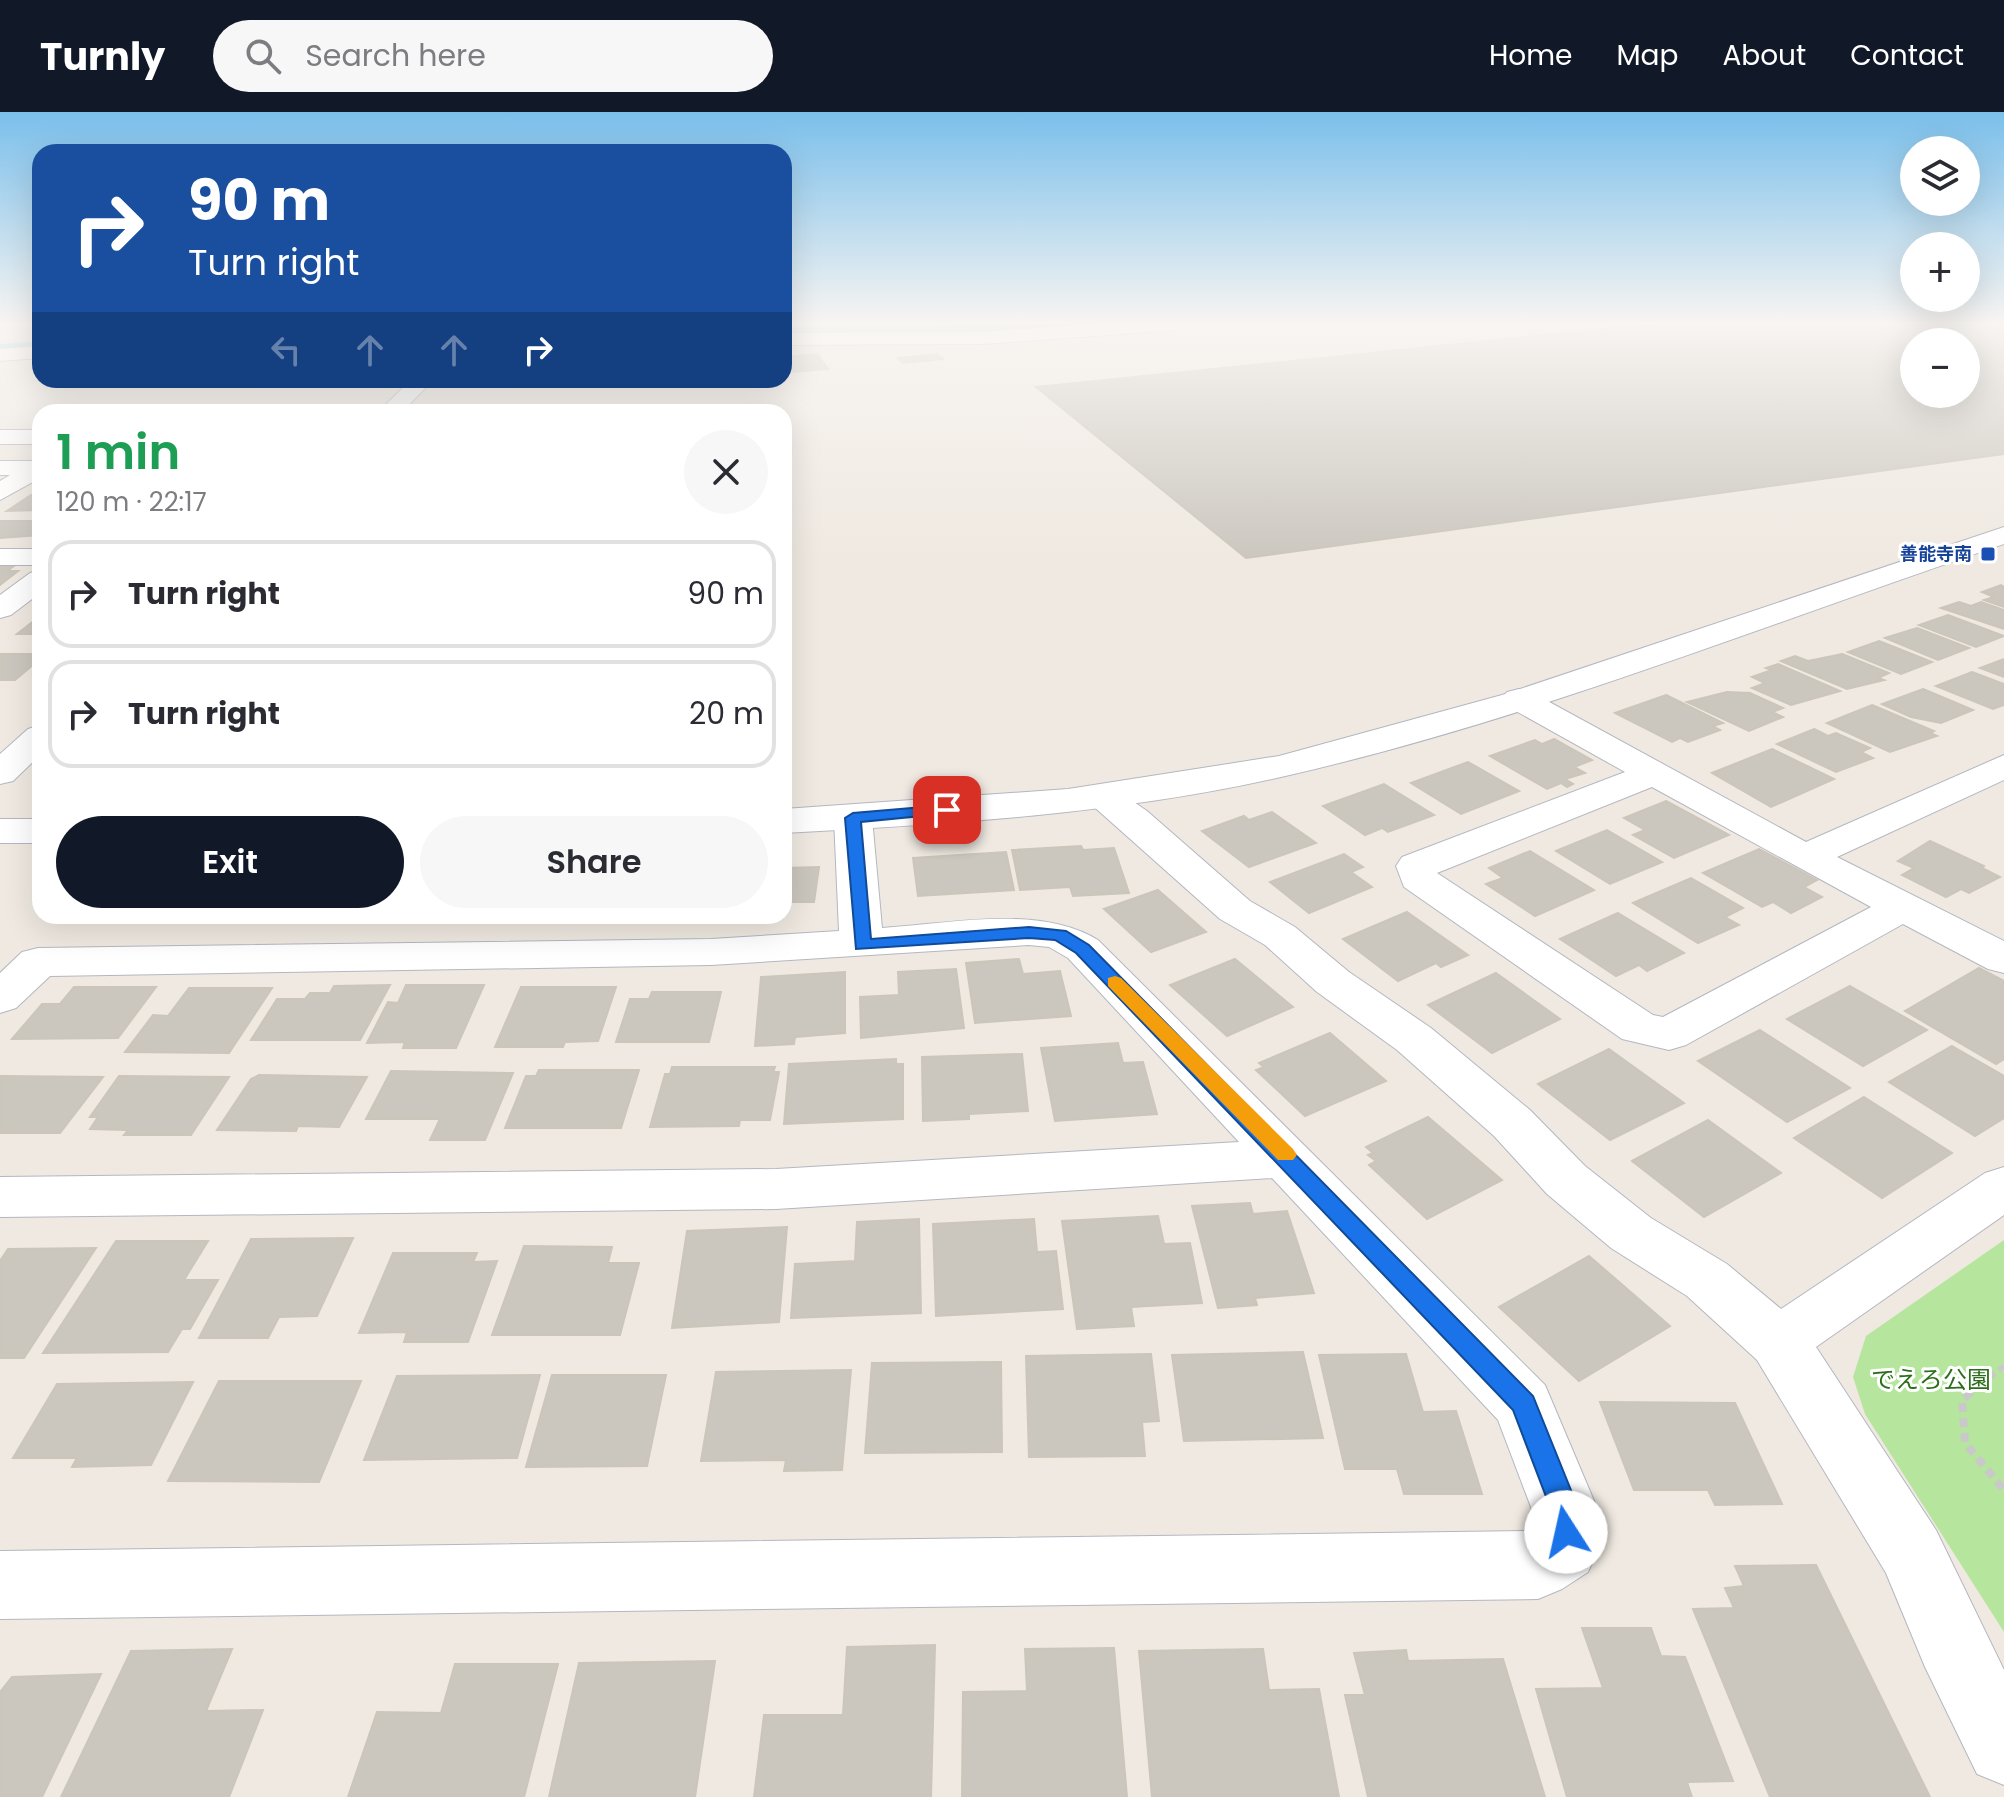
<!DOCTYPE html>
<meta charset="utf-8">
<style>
:root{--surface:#fff;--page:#f7f7f7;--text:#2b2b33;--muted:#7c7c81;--line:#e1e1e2;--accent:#111827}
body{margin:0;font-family:Poppins,"Noto Sans JP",sans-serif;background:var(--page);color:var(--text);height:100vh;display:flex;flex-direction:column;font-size:30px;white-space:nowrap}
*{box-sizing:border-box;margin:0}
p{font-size:26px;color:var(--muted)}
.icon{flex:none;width:44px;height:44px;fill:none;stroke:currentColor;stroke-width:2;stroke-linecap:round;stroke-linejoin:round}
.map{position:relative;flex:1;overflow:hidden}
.side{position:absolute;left:32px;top:292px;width:760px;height:520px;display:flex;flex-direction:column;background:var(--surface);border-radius:24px;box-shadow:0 8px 32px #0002}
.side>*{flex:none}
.banner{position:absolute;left:32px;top:32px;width:760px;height:244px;border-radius:24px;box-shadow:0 8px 32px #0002;background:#1a4fa0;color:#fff;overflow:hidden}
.fabs{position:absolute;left:1900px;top:24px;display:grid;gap:16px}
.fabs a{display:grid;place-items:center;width:80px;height:80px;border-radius:50%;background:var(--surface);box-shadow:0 8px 32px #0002;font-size:40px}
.pin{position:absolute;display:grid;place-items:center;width:68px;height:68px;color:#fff;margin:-34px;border-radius:16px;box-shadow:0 4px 12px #0006}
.me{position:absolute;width:88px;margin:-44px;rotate:350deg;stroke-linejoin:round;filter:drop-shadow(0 0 6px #0008)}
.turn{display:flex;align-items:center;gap:28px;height:168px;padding:0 24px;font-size:36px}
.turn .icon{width:104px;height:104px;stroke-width:2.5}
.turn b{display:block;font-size:56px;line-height:68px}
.lanes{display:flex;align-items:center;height:76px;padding:0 24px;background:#0003;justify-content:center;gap:40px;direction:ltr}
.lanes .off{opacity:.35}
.round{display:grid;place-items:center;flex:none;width:84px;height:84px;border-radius:42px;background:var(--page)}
.head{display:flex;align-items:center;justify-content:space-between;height:136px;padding:0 24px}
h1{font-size:48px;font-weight:600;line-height:60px;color:#1e9e55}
.primary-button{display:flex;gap:16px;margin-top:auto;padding:16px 24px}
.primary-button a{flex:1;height:92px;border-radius:48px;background:var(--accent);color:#fff;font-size:32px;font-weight:600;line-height:92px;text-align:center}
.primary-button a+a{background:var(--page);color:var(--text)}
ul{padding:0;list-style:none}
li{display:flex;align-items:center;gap:24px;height:108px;margin:0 16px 12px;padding:0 8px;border:4px solid var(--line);border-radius:24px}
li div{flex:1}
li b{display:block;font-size:30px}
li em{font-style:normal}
header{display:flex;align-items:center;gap:48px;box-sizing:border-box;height:112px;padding:0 40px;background:var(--accent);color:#fff}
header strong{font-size:38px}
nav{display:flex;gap:44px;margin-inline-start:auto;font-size:28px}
.search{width:560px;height:72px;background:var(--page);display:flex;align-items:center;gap:20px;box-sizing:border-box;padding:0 28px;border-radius:44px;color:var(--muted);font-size:30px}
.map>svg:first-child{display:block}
.green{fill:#b6e59e}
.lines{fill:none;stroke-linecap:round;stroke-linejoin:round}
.stream{fill:#75cff0;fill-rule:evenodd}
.building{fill:#cbc7bf;stroke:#cbc5ba;stroke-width:2;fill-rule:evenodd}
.street-casing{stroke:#b4b7c1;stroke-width:2}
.secondary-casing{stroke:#b4b7c1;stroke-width:2}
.path-far1{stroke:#c9c9c9;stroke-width:6;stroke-dasharray:7 5;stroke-linecap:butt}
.path{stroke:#c9c9c9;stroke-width:8;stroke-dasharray:9 6;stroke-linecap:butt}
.street{fill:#fff;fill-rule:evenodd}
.secondary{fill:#fff;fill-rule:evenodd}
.route{fill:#1a73e8;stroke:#114b97;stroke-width:2}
.slow{fill:#f59e0b}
.transit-dot{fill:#1a4fb4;stroke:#fff;stroke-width:3}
.labels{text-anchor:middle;stroke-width:6;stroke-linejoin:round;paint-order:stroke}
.far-transit-label{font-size:18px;font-weight:bold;fill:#164399;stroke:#fff;text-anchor:end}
.near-park-label{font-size:24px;fill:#2c6e1b;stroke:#fff}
</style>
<header>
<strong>Turnly</strong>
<div class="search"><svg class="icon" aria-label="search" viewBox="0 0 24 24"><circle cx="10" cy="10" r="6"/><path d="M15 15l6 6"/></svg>Search here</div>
<nav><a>Home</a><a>Map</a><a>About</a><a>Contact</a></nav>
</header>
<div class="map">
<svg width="2004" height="1685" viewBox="0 0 2004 1685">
<rect width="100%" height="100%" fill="#efe9e1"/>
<polygon class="green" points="2004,1128 2004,1520 1865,1302 1853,1265 1866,1224"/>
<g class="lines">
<g class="stream">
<polygon points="1073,212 1004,220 784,222 784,216"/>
<polygon points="40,229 40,235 0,238 0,232"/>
</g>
</g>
<g class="building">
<path d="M 1654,212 L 2004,212 L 2004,342 L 1246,446 L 1036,275 ZM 1914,230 L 1966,230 L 1966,282 L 1914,282 Z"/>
<polygon points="817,242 828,257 791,260 784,250 784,245"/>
<polygon points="937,242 943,247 903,251 898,246"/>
<polygon points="31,383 40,383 40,398 7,399"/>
<polygon points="0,409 40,409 40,423 0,426"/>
<polygon points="0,454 14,454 7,459 18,459 0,473"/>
<polygon points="2001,473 2004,475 2004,495 1984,488 1994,485 1982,480"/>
<polygon points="1959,490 1971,494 1981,490 2004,498 2004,517 1941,496"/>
<polygon points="1948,503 2004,524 1976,535 1919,513"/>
<polygon points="40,504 40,522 17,522"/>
<polygon points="1917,516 1969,536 1938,548 1885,526"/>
<polygon points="1879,529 1932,550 1901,562 1848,540"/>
<polygon points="0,542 31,542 40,547 15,568 0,568"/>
<polygon points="1842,542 1889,561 1878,566 1884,568 1847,577 1781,549 1795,544 1808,549"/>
<polygon points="2004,547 2004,565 1980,556"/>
<polygon points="1778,552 1840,579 1791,593 1752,576 1765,571 1752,565 1772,558 1766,556"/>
<polygon points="1972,560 2004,572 2004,593 1993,597 1936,574"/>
<polygon points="1923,577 1973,598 1941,611 1911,605 1882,592"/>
<polygon points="1727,580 1750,581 1783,596 1772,600 1783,605 1749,619 1687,590"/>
<polygon points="1666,583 1723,611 1713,614 1720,618 1688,630 1680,626 1672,630 1615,601"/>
<polygon points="1872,593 1934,619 1930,621 1937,624 1890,640 1827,611"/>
<polygon points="1814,617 1828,624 1836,621 1870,636 1861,640 1873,646 1836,660 1777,632"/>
<polygon points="1554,627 1592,648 1574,655 1585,661 1565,667 1573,672 1567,675 1561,671 1547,677 1490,644 1535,628 1542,632"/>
<polygon points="1772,637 1834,667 1771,695 1712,661"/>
<polygon points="1468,650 1519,679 1461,702 1411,671"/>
<polygon points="1384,672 1434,703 1388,720 1382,716 1365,723 1323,694"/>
<polygon points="1666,689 1729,723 1674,746 1633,723 1645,718 1624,706"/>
<polygon points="1272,700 1316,731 1249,755 1202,719 1244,704 1249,708"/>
<polygon points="1607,718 1662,750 1610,772 1556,739"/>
<polygon points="1930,729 1984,754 1982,756 2000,765 1969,781 1961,777 1946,785 1902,763 1914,756 1898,749"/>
<polygon points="1081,734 1083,738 1114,736 1129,781 1073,784 1070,775 1020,778 1012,738"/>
<polygon points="1759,737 1817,768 1804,775 1822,785 1791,801 1773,790 1762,795 1703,761"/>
<polygon points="1530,739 1594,778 1535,804 1486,772 1503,766 1489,756"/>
<polygon points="1006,740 1014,778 918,784 913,746"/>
<polygon points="1344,742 1363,755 1351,760 1372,775 1309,801 1270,770"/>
<polygon points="819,755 814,790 784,790 784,756"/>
<polygon points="1691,766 1743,796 1725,805 1739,813 1698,831 1633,791"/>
<polygon points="1158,778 1206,820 1151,840 1104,797"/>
<polygon points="1407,800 1468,843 1441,855 1436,851 1398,869 1343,827"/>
<polygon points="1618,801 1684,841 1647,859 1639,853 1616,864 1560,827"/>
<polygon points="1019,847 1023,862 1060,859 1071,904 975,911 966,851"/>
<polygon points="1235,847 1293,895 1227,924 1170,873"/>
<polygon points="1979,856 2004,869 2004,947 1996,952 1905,899"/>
<polygon points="956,857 964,916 861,926 860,885 899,883 898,860"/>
<polygon points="845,860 845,921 795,925 794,932 755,934 761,865"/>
<polygon points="1496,861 1560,907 1492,941 1428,893"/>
<polygon points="390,873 360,928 251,928 277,887 305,887 310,881 330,881 334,874"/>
<polygon points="406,873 484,873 456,936 403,936 405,930 367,931 388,890 398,891"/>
<polygon points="1850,874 1927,918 1863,954 1787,907"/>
<polygon points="74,875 156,875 118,926 12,927 42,892 60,892"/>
<polygon points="521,875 616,875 598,929 565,930 563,935 495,935"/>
<polygon points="189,876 272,876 229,941 125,940 153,903 168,904"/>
<polygon points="652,880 721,880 709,930 616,930 630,887 649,887"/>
<polygon points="1760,918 1850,976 1787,1010 1698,949"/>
<polygon points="1330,921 1386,969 1305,1004 1256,958 1264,955 1259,951"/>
<polygon points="1118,931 1123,951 1143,950 1157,1002 1055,1009 1041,936"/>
<polygon points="1952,934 2004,964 2004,1006 1975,1024 1889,970"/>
<polygon points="1609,937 1684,991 1610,1028 1538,972"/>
<polygon points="1022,942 1028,999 969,1002 969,1007 923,1009 922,945"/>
<polygon points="896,947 896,952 903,952 903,1007 784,1012 789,952"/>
<polygon points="672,955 775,955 773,960 779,960 770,1008 740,1008 739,1014 650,1015 665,962 670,962"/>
<polygon points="539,958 639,958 621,1016 505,1016 526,964 536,964"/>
<polygon points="391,959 513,961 485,1028 430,1028 440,1007 366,1007"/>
<polygon points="259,963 367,965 339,1015 298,1014 296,1019 217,1018 251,967"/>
<polygon points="0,964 103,965 60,1021 0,1021"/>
<polygon points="119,964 229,965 191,1023 124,1023 128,1018 90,1017 98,1005 90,1005"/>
<polygon points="1864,985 1952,1041 1882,1086 1794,1026"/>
<polygon points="1428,1005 1502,1068 1427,1107 1369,1053 1376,1049 1368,1043 1373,1041 1366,1035"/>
<polygon points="1708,1008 1781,1061 1704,1105 1632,1049"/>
<polygon points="1250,1091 1253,1102 1287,1099 1314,1181 1255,1186 1257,1193 1218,1196 1192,1094"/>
<polygon points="1158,1104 1164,1132 1190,1131 1202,1191 1131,1195 1134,1214 1077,1217 1062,1109"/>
<polygon points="919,1107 921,1201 791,1206 795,1152 855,1149 857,1110"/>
<polygon points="1034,1107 1037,1140 1056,1139 1063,1197 936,1204 933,1112"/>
<polygon points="787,1115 779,1210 672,1216 687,1119"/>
<polygon points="353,1126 317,1204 279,1205 268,1226 199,1226 251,1127"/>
<polygon points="116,1129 208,1129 184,1168 218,1168 190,1217 182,1217 168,1240 43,1241"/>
<polygon points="524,1134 612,1135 608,1151 639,1151 620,1223 492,1223"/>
<polygon points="96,1136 24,1246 0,1246 0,1149 8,1137"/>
<polygon points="393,1141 477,1141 473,1150 497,1149 468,1230 404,1230 407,1220 359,1221"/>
<polygon points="1589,1144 1670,1214 1579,1269 1499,1195"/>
<polygon points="1303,1240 1323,1326 1184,1329 1172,1243"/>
<polygon points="1151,1242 1159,1309 1142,1310 1145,1344 1029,1345 1026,1244"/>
<polygon points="1406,1242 1423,1300 1456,1299 1482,1382 1404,1382 1397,1357 1345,1357 1319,1243"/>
<polygon points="1001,1250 1002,1340 865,1341 872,1251"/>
<polygon points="851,1258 842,1358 784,1359 786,1348 701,1349 716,1260"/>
<polygon points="540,1263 517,1346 364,1348 397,1264"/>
<polygon points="552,1263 666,1263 647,1354 526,1355"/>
<polygon points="219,1269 361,1269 319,1370 168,1369"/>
<polygon points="193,1270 151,1353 72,1355 77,1346 13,1346 57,1272"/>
<polygon points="1600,1290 1735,1291 1782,1392 1715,1393 1708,1378 1634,1378"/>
<polygon points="1816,1453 1930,1685 1770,1685 1693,1497 1734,1496 1725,1476 1744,1474 1735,1454"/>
<polygon points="1582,1516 1651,1516 1661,1544 1685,1545 1733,1669 1687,1670 1692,1685 1567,1685 1536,1577 1603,1576"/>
<polygon points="935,1533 931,1685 754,1685 764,1603 843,1603 847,1535"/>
<polygon points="1114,1536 1127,1685 962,1685 963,1580 1027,1579 1025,1537"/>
<polygon points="232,1537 206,1599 263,1598 229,1685 61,1685 131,1539"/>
<polygon points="1263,1537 1269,1578 1319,1577 1339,1685 1152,1685 1139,1539"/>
<polygon points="1406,1538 1408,1549 1503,1547 1545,1685 1368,1685 1345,1583 1365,1583 1354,1541"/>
<polygon points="715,1549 695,1685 549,1685 579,1551"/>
<polygon points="455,1552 558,1552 524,1685 348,1685 377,1600 441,1601"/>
<polygon points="101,1562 42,1685 0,1685 0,1580 12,1565"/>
</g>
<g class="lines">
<g class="street-casing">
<g id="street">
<polygon points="1095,212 1185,212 1176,218 984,232 784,233 784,221 984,220"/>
<polygon points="40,234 40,246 0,249 0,237"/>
<rect x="0" y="318" width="40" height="14"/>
<polygon points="0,349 40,349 40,366 0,388 0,369 10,363 0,363"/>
<rect x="0" y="437" width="40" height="16"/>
<polygon points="40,458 40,481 11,503 0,506 0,483 30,461"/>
<path d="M 1519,577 L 1531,580 L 1806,730 L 2004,643 L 2004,668 L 1837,745 L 2004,829 L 2004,861 L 1988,857 L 1903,812 L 1686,933 L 1669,938 L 1622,927 L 1404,775 L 1396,754 L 1402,745 L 1625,660 L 1507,594 L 1502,587 L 1507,580 ZM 1652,675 L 1871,795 L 1663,905 L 1653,903 L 1437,761 Z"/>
<polygon points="1102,674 1115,677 1147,699 1250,789 1295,815 1349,860 1431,916 1530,998 1585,1054 1651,1106 1727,1152 1781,1197 1985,1061 2004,1055 2004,1103 1816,1235 1936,1418 2004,1558 2004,1673 1977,1662 1925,1555 1886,1461 1757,1248 1687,1184 1611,1136 1547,1082 1494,1024 1397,938 1317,880 1265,833 1220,807 1083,685 1089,677"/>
<path d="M 853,694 L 867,698 L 872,706 L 882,816 C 950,812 1039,792 1098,828 L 1545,1273 L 1600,1403 L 1598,1437 L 1588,1460 L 1562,1477 L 1538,1487 L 0,1507 L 0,1439 L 1532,1419 L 1534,1403 L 1498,1308 L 1272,1066 L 776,1097 L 0,1105 L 0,1065 L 776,1057 L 1239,1030 L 1068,846 L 1049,835 L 1029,833 L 711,853 L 50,864 L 16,896 L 0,901 L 0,861 L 22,840 L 38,836 L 711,827 L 839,819 L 834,706 L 839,698 Z"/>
</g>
</g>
<g class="secondary-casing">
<g id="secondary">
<polygon points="411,268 433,268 402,300 378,300"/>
<path d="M 2004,415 L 2004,432 C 1764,513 1528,609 1281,665 C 1118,702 950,712 784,721 L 784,697 L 1068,677 L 1279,644 L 1502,583 Z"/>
<polygon points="40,613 40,643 13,669 0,672 0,642 28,617"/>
<rect x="0" y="707" width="40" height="24"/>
</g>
</g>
<polyline class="path-far1" points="1980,1273 2004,1254"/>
<polyline class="path" points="1983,1271 1962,1288 1965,1331 2004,1378"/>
<use href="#street" class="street"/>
<use href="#secondary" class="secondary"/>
</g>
<linearGradient id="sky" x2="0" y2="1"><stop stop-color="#7abfeb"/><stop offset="0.47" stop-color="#f8f5f2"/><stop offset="1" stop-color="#f8f5f2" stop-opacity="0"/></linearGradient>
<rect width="2004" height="448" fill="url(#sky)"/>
<polygon class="route" points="947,693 952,694 952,701 861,710 871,827 1029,815 1066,819 1089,833 1533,1284 1581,1403 1575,1429 1566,1433 1556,1429 1552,1420 1553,1403 1513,1298 1076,841 1055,828 1029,826 856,837 845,706 853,701"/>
<polygon class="slow" points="1115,864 1121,866 1293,1037 1297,1043 1293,1048 1278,1048 1108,874 1108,866"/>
<rect class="transit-dot" x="1980" y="434" width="16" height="16" rx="4"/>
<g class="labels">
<g class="far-transit-label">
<text x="1972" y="448">善能寺南</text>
</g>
<g class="near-park-label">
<text x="1931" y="1276">でえろ公園</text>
</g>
</g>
</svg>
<div class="fabs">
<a><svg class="icon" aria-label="layers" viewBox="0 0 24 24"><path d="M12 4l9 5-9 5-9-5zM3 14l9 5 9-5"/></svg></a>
<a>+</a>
<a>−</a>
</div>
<div class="pin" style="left:947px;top:698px;background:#d93025"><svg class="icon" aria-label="arrive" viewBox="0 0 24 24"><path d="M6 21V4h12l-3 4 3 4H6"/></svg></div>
<svg class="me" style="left:1566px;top:1420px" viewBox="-20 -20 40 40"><circle r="19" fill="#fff"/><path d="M0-13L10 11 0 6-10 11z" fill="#1a73e8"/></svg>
<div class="banner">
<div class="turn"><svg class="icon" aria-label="right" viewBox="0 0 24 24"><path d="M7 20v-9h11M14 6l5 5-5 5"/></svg><div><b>90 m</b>Turn right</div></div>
<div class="lanes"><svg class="icon off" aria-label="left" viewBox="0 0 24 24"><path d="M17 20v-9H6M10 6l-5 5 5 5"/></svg><svg class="icon off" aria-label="ahead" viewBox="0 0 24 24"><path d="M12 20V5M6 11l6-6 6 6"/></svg><svg class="icon off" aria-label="ahead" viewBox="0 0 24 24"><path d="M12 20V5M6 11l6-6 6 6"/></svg><svg class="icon" aria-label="right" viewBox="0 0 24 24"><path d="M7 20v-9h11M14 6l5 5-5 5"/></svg></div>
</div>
<section class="side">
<div class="head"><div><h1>1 min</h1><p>120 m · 22:17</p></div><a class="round"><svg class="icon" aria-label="close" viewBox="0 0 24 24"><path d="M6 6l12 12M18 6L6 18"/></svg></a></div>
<ul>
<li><svg class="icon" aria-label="right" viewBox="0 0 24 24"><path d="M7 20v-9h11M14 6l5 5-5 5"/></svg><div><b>Turn right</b></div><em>90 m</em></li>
<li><svg class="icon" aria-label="right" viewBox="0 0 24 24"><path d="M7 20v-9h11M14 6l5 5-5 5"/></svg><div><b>Turn right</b></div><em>20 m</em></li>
</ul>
<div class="primary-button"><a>Exit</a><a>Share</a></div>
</section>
</div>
